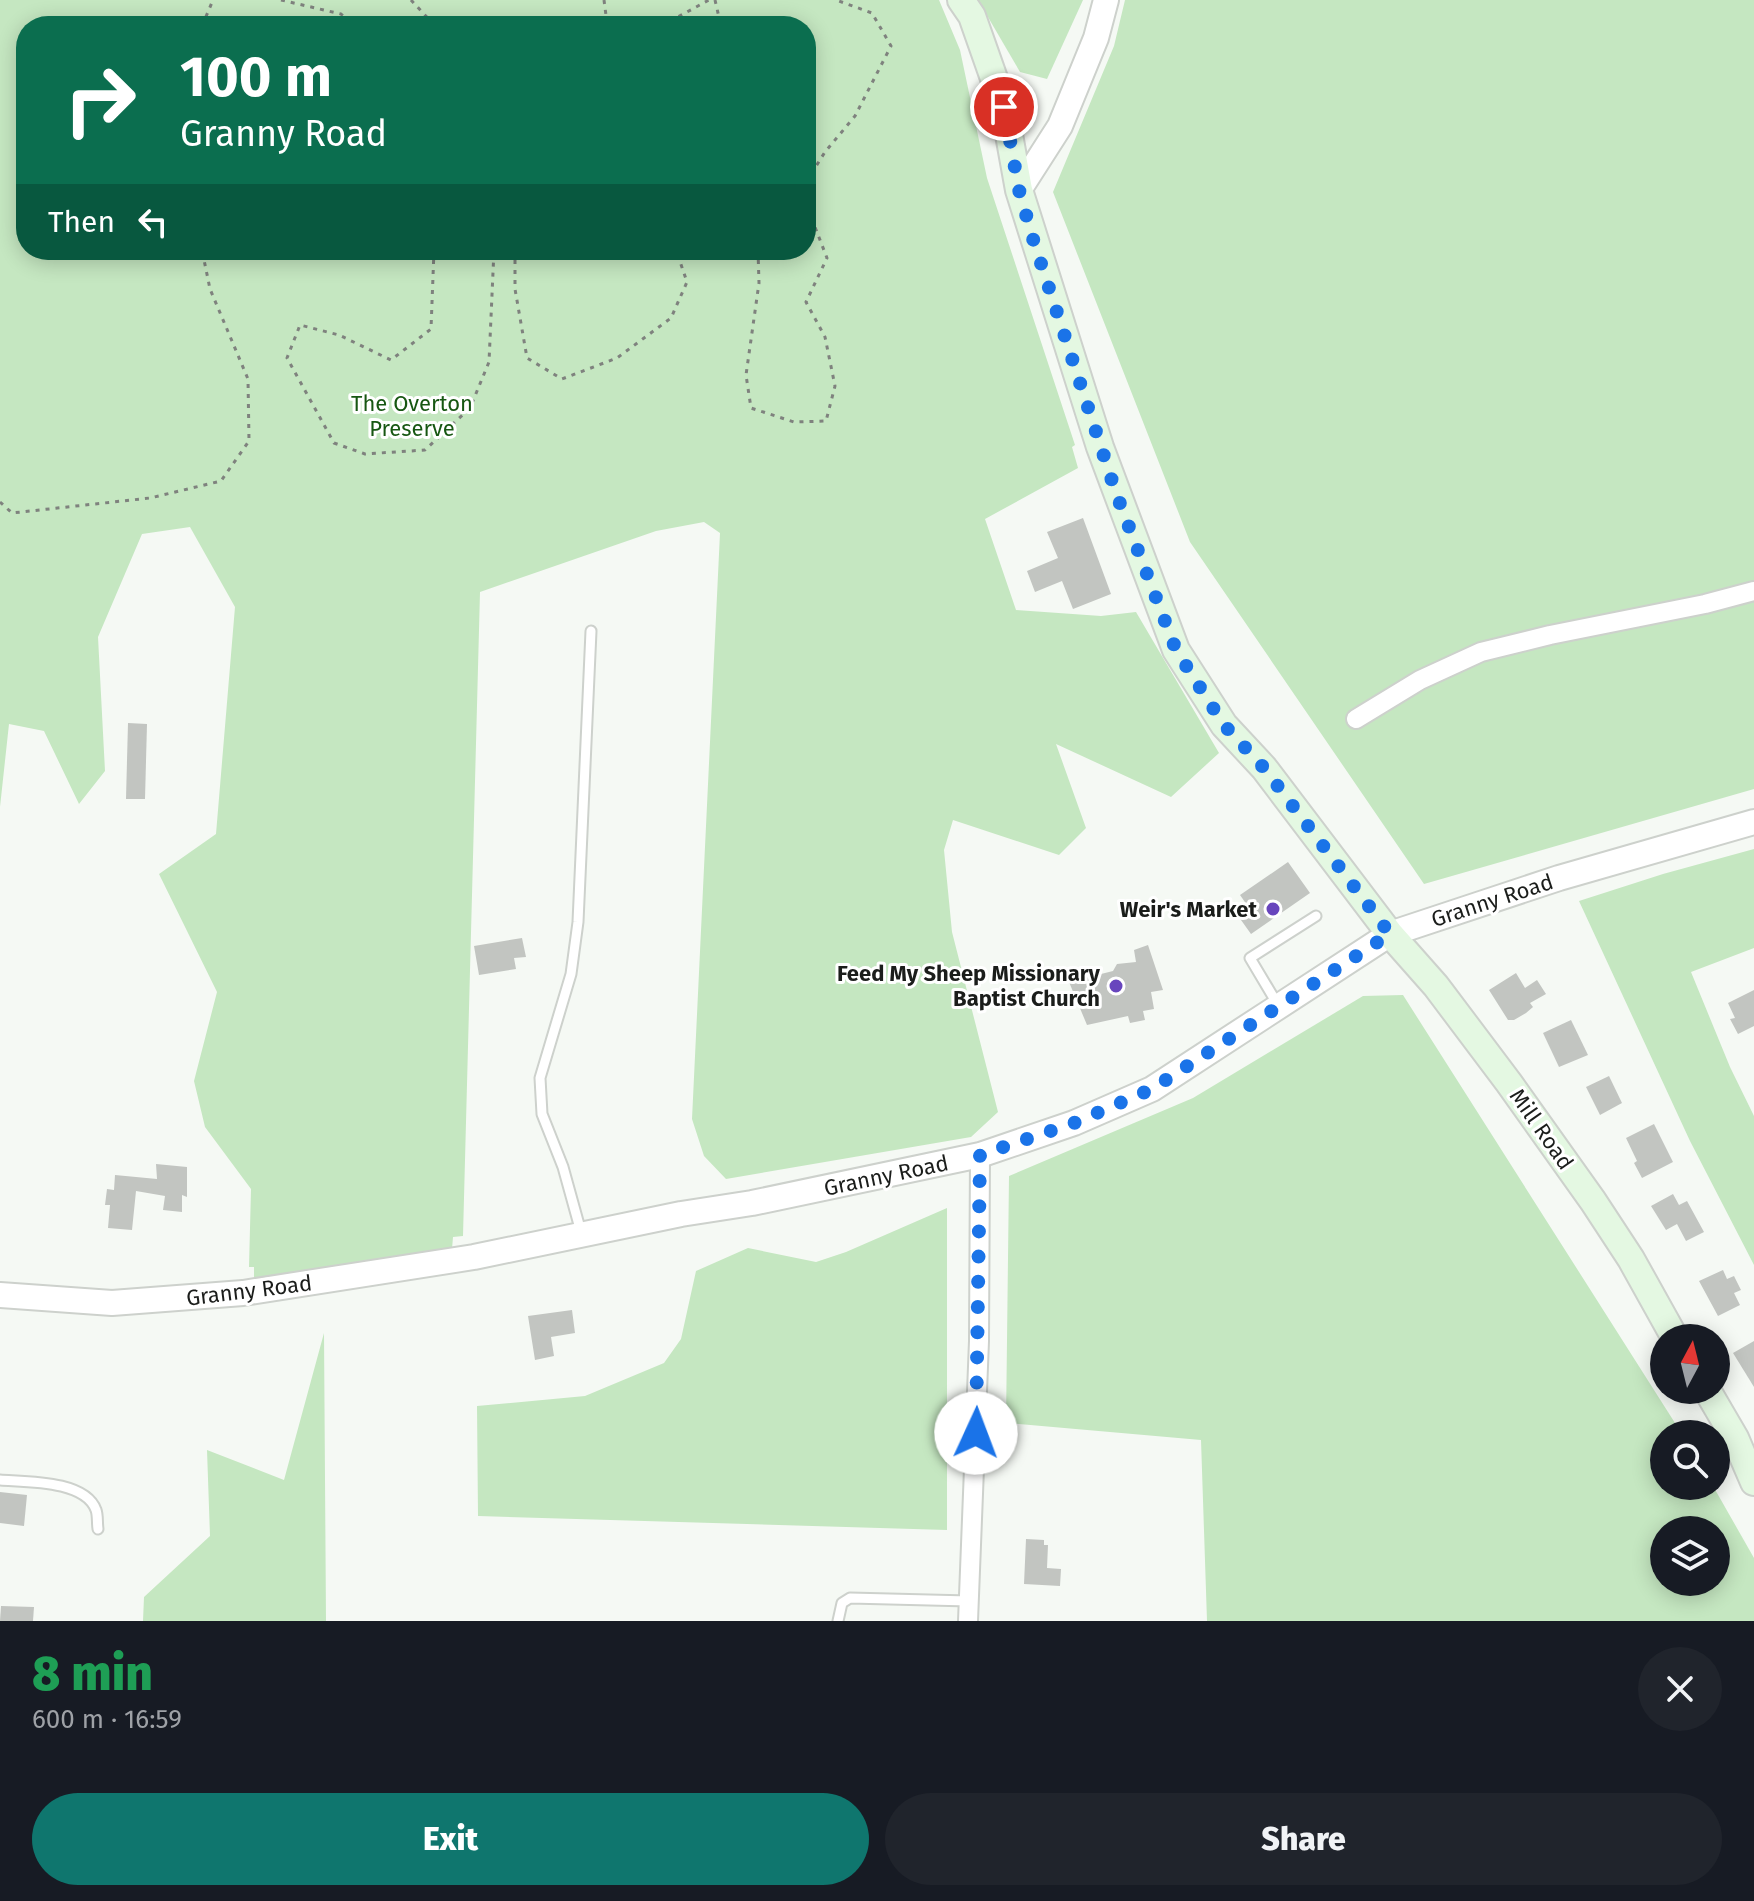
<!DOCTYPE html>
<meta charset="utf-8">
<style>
:root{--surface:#171b24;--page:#20242c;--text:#f1f3f6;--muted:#9ea1a6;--accent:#0f766e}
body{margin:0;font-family:"Fira Sans",sans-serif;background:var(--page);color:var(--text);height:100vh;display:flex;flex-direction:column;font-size:30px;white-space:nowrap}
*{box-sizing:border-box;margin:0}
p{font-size:26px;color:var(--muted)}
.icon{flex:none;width:44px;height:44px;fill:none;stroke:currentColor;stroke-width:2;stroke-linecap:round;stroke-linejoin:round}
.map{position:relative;height:1621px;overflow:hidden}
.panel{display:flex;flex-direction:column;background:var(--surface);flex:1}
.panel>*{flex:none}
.banner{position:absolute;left:16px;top:16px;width:800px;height:244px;border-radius:32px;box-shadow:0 4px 20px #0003;background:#0b6e4f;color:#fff;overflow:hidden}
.needle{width:52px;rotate:7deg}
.controls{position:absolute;left:1650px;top:1324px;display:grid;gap:16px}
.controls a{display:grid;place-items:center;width:80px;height:80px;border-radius:50%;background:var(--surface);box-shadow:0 4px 20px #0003;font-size:40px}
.pin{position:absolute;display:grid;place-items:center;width:68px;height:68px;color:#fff;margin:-34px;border:4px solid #fff;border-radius:50%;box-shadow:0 2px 8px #0007}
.me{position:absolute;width:88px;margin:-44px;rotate:2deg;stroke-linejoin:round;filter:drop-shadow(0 0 6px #0008)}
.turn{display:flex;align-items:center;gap:28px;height:168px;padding:0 32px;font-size:36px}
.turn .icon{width:104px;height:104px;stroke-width:2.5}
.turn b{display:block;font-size:56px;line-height:68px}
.then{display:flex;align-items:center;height:76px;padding:0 32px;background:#0003;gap:16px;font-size:30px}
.round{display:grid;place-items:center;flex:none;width:84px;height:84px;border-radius:42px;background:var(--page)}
.headline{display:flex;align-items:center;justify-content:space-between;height:136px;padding:0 32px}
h1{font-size:48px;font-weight:800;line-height:60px;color:#1e9e55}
.cta{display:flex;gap:16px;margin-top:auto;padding:16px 32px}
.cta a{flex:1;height:92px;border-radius:48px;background:var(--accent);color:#fff;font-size:32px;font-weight:800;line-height:92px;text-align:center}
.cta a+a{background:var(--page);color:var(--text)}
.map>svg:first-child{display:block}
.green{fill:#c5e7c1;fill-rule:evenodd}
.building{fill:#c2c5c1}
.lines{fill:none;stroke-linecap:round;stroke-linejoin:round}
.service-casing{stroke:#cdd1cc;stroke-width:13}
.minor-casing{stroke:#cdd1cc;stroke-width:22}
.tertiary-casing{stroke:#cdd1cc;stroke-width:28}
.secondary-casing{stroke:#cdd1cc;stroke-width:30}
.path{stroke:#7f827e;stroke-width:3;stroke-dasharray:4 6;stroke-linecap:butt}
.service{stroke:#fff;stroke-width:9}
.minor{stroke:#fff;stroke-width:18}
.tertiary{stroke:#fff;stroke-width:24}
.secondary{stroke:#e4f8e2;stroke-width:26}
.route{stroke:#1a73e8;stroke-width:14;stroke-dasharray:0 25.2}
.poi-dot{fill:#6845bd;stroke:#fff;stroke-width:3}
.labels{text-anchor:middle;stroke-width:6;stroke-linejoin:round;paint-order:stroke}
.park-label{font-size:22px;fill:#175712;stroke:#fff}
.street-label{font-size:22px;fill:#1b1d1b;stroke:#fff}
.poi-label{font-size:22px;font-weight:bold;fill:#1b1d1b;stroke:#fff;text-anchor:end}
</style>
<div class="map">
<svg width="1754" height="1621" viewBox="0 0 1754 1621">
<rect width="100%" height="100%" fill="#f5f9f4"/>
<g class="green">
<path d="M 0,0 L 939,0 L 960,50 L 987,178 L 1075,445 L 1072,447 L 1078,468 L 985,519 L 1016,610 L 1101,616 L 1136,612 L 1219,753 L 1171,797 L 1056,744 L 1086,828 L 1059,855 L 953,820 L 944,850 L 952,932 L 998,1112 L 971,1137 L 726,1179 L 704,1156 L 692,1119 L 720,533 L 704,522 L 656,531 L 480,592 L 463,1236 L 453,1237 L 452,1249 L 254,1278 L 254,1267 L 249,1267 L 251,1189 L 205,1127 L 194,1081 L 217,992 L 159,874 L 216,834 L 235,607 L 190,527 L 142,534 L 98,637 L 105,771 L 79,804 L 44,731 L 9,724 L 0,807 ZM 26,26 L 806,26 L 806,250 L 26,250 Z"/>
<polygon points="978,0 1083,0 1047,79 1020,72"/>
<polygon points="1125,0 1754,0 1754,789 1424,884 1190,542 1053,192 1114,46"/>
<polygon points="1754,849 1754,948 1691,972 1730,1067 1754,1116 1754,1265 1690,1141 1579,901 1663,874"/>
<path d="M 1403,995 L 1682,1434 L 1664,1434 L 1664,1486 L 1713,1486 L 1754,1558 L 1754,1621 L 1207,1621 L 1201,1440 L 1006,1423 L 1009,1176 L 1193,1098 L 1363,996 ZM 1716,1530 L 1716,1582 L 1664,1582 L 1664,1530 Z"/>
<polygon points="947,1208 947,1530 478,1516 477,1406 585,1396 664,1363 681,1339 696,1271 748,1248 816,1262 846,1252"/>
<polygon points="324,1333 326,1621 143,1621 144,1597 210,1536 207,1450 284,1480"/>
</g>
<g class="building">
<polygon points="1083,518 1111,594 1073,609 1062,581 1035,592 1027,571 1058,558 1047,532"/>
<polygon points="128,723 147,724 145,799 126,799"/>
<polygon points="1288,862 1310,893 1251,934 1236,913 1247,905 1240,895"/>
<polygon points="522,938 526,957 514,958 516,969 479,975 474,946"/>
<polygon points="1148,945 1163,990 1151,992 1154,1009 1143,1011 1145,1020 1130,1023 1128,1016 1087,1025 1069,982 1113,971 1117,964 1136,962 1134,950"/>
<polygon points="1516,973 1525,988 1537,980 1546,994 1530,1003 1533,1007 1526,1013 1514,1020 1508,1020 1489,990"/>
<polygon points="1754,990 1754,1026 1738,1034 1730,1019 1735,1018 1728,1003"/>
<polygon points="1571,1020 1588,1055 1559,1067 1543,1033"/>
<polygon points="1609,1076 1622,1103 1600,1115 1586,1087"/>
<polygon points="1654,1124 1673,1162 1642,1178 1634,1163 1637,1161 1626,1138"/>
<polygon points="156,1164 187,1167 187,1197 182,1195 182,1212 163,1210 165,1196 136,1191 132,1230 108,1228 110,1205 105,1205 107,1189 114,1190 115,1175 157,1179"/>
<polygon points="1673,1194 1679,1205 1687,1201 1704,1232 1686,1241 1677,1224 1666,1230 1651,1206"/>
<polygon points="1723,1270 1727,1279 1734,1276 1741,1290 1734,1293 1740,1305 1718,1316 1699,1281"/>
<polygon points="572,1310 575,1333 551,1337 554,1356 535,1360 528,1316"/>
<polygon points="1754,1341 1754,1387 1733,1353"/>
<polygon points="0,1492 27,1495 24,1526 0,1523"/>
<polygon points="1026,1539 1044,1540 1044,1545 1048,1545 1047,1568 1061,1569 1060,1586 1024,1584"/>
<polygon points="1,1606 34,1607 33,1621 0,1621"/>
</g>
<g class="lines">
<g class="service-casing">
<g id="service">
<polyline points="1278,1005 1250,958 1316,916"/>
<polyline points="581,1232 563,1167 542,1114 540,1078 571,974 578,922 591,631"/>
<path d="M 0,1480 C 26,1482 85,1480 96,1510 C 98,1515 97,1523 98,1529"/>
<polyline points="838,1621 842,1603 850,1598 969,1601"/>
</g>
</g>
<g class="minor-casing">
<g id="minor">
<polyline points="1356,719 1420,680 1481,652 1550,635 1705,604 1754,591"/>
<polyline points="968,1621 979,1341 980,1155"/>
</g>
</g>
<g class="tertiary-casing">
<g id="tertiary">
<polyline points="1019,190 1060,126 1096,38 1106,0"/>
<polyline points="0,1295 112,1303 243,1293 474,1257 681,1214 752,1203 980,1155 1074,1123 1152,1089 1390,934 1559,878 1754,822"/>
</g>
</g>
<g class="secondary-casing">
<g id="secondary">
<polyline points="961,0 972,16 1004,107 1019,190 1100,447 1176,650 1224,725 1264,768 1390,934 1436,986 1509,1083 1593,1201 1631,1259 1675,1338"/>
<polyline points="1707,1390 1735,1438 1754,1482"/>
</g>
</g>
<g class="path">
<polyline points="281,0 341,14 354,26"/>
<polyline points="411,0 435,26"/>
<polyline points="604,0 607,23 612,26"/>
<polyline points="715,0 721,26"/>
<polyline points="202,26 213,0"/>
<polyline points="661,26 709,0"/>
<polyline points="806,182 825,152 855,116 891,46 872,13 836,0"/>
<polyline points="434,250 431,329 391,360 339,335 300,325 287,358 334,443 365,454 425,450 470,408 489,362 494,250"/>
<polyline points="515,250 515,289 527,358 562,379 617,358 671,318 687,282 676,250"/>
<polyline points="758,250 759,283 746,375 751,408 794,422 826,421 835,386 825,337 806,302 827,258 806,204"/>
<polyline points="0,502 12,513 150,498 221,481 249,441 248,379 210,289 202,250"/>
</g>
<use href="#service" class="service"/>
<use href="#minor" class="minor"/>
<use href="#tertiary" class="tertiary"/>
<use href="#secondary" class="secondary"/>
</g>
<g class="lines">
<polyline class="route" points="976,1433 980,1155 1074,1123 1152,1089 1390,934 1264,768 1224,725 1176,650 1116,493 1033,239 1019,190 1004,107"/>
</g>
<g class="poi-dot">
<circle cx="1273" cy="909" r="8"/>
<circle cx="1116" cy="986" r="8"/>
</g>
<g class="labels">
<g class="park-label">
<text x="412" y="411">The Overton<tspan x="412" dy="25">Preserve</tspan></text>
</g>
<g class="street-label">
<text transform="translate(1492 900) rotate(-18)" y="8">Granny Road</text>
<text transform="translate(1542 1129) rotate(55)" y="8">Mill Road</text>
<text transform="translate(886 1175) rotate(-12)" y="8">Granny Road</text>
<text transform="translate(249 1290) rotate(-7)" y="8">Granny Road</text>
</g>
<g class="poi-label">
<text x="1257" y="917">Weir's Market</text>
<text x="1100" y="981">Feed My Sheep Missionary<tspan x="1100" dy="25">Baptist Church</tspan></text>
</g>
</g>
</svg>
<div class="controls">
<a><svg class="needle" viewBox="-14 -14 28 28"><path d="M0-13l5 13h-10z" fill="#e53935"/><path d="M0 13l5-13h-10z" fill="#9ea1a6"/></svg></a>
<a><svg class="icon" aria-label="search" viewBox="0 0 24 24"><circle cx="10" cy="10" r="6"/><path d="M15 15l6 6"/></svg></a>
<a><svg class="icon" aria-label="layers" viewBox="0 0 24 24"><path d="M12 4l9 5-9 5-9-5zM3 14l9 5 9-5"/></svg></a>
</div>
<div class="pin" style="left:1004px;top:107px;background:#d93025"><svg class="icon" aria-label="arrive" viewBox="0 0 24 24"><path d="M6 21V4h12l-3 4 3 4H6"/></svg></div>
<svg class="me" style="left:976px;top:1433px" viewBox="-20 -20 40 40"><circle r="19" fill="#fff"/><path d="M0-13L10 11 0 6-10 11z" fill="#1a73e8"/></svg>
<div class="banner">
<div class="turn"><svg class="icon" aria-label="right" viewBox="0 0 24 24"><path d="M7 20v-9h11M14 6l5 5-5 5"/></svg><div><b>100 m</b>Granny Road</div></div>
<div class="then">Then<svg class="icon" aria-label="left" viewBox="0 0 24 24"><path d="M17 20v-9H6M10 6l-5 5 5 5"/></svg></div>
</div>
</div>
<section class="panel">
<div class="headline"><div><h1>8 min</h1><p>600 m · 16:59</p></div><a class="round"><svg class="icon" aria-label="close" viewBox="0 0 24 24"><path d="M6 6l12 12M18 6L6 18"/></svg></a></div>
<div class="cta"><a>Exit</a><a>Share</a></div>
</section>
